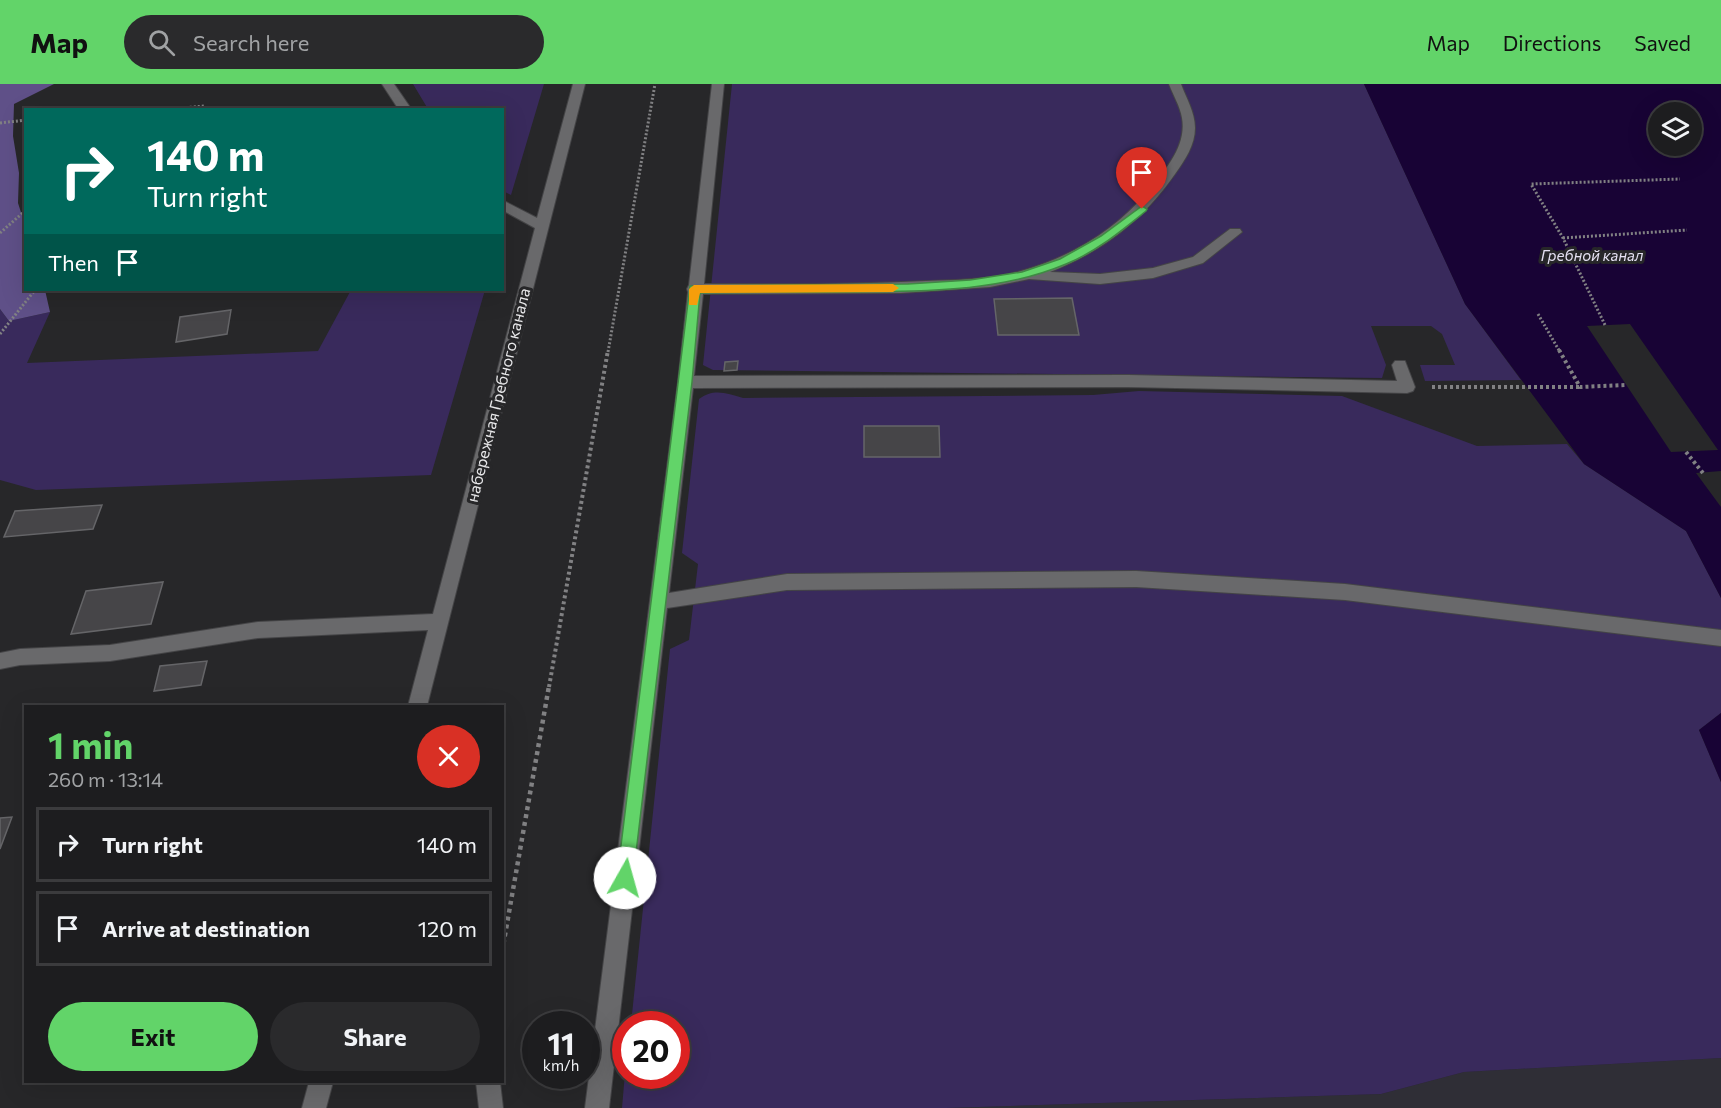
<!DOCTYPE html>
<meta charset="utf-8">
<style>
:root{--surface:#1d1d1f;--page:#2a2a2c;--text:#f1f3f6;--muted:#a0a2a4;--line:#3b3b3d;--accent:#62d469}
body{margin:0;font-family:Commissioner,sans-serif;background:var(--page);color:var(--text);height:100vh;display:flex;flex-direction:column;font-size:22px;white-space:nowrap}
*{box-sizing:border-box;margin:0}
p{font-size:20px;color:var(--muted)}
.icon{flex:none;width:33px;height:33px;fill:none;stroke:currentColor;stroke-width:2;stroke-linecap:round;stroke-linejoin:round}
.map{position:relative;flex:1;overflow:hidden}
.panel{position:absolute;left:24px;top:621px;width:480px;height:378px;display:flex;flex-direction:column;background:var(--surface);border-radius:0px;box-shadow:0 6px 24px #0002,0 0 0 2px var(--line)}
.panel>*{flex:none}
.top-card{position:absolute;left:24px;top:24px;width:480px;height:183px;border-radius:0px;box-shadow:0 6px 24px #0002,0 0 0 2px var(--line);background:#00695c;color:#fff;overflow:hidden}
.tools{position:absolute;left:1648px;top:18px;display:grid;gap:12px}
.tools a{display:grid;place-items:center;width:54px;height:54px;border-radius:50%;background:var(--surface);box-shadow:0 6px 24px #0002,0 0 0 2px var(--line);font-size:30px}
.speed{position:absolute;left:522px;top:927px;display:flex;gap:12px;font-size:30px;font-weight:700;text-align:center}
.speed>*{display:grid;place-content:center;width:78px;height:78px;border-radius:50%;background:var(--surface);box-shadow:0 6px 24px #0002,0 0 0 2px var(--line);line-height:1}
.speed small{font-size:15px;font-weight:400}
.speed .limit{border:9px solid #d22;background:#fff;color:#111}
.pin{position:absolute;display:grid;place-items:center;width:51px;height:51px;color:#fff;margin:-62px -26px;border-radius:50% 50% 50% 0;rotate:-45deg;box-shadow:0 0 6px #0007}
.pin .icon{rotate:45deg}
.me{position:absolute;width:66px;margin:-33px;rotate:7deg;stroke-linejoin:round;filter:drop-shadow(0 0 4px #0008)}
.turn{display:flex;align-items:center;gap:21px;height:126px;padding:0 24px;font-size:27px}
.turn .icon{width:78px;height:78px;stroke-width:2.5}
.turn b{display:block;font-size:42px;line-height:51px}
.then{display:flex;align-items:center;height:57px;padding:0 24px;background:#0003;gap:12px;font-size:22px}
.round{display:grid;place-items:center;flex:none;width:63px;height:63px;border-radius:32px;background:var(--page)}
.head{display:flex;align-items:center;justify-content:space-between;height:102px;padding:0 24px}
h1{font-size:36px;font-weight:700;line-height:45px;color:var(--accent)}
.action{display:flex;gap:12px;margin-top:auto;padding:12px 24px}
.action a{flex:1;height:69px;border-radius:36px;background:var(--accent);color:#111;font-size:24px;font-weight:700;line-height:69px;text-align:center}
.action a+a{background:var(--page);color:var(--text)}
ul{padding:0;list-style:none}
li{display:flex;align-items:center;gap:18px;height:75px;margin:0 12px 9px;padding:0 12px;border:3px solid var(--line);border-radius:0px}
li div{flex:1}
li b{display:block;font-size:22px}
li em{font-style:normal}
header{display:flex;align-items:center;gap:36px;box-sizing:border-box;height:84px;padding:0 30px;background:var(--accent);color:#111}
header strong{font-size:28px}
nav{display:flex;gap:33px;margin-inline-start:auto;font-size:21px}
.search{width:420px;height:54px;background:var(--page);display:flex;align-items:center;gap:15px;box-sizing:border-box;padding:0 21px;border-radius:33px;color:var(--muted);font-size:22px}
.map>svg:first-child{display:block}
.built{fill:#2f2e36}
.green{fill:#392a5c;fill-rule:evenodd}
.forest{fill:#5f5088}
.water{fill:#180335;fill-rule:evenodd}
.pier{fill:#272729}
.building{fill:#464548;stroke:#656568;stroke-width:1.5}
.lines{fill:none;stroke-linecap:round;stroke-linejoin:round}
.minor-casing{stroke:#444446;stroke-width:2}
.path-far2{stroke:#818183;stroke-width:3;stroke-dasharray:2 2;stroke-linecap:butt}
.path-far1{stroke:#818183;stroke-width:4;stroke-dasharray:3 3;stroke-linecap:butt}
.path{stroke:#818183;stroke-width:4.5;stroke-dasharray:4 4;stroke-linecap:butt}
.minor{fill:#69696b;fill-rule:evenodd}
.route{fill:#62d469;stroke:#408a44;stroke-width:1.5}
.slow{fill:#f59e0b}
.labels{text-anchor:middle;stroke-width:6;stroke-linejoin:round;paint-order:stroke}
.far-water-label{font-size:15px;font-style:italic;fill:#e5e1f3;stroke:#272729}
.street-label{font-size:16px;fill:#e7e7e9;stroke:#272729}
</style>
<header>
<strong>Map</strong>
<div class="search"><svg class="icon" aria-label="search" viewBox="0 0 24 24"><circle cx="10" cy="10" r="6"/><path d="M15 15l6 6"/></svg>Search here</div>
<nav><a>Map</a><a>Directions</a><a>Saved</a></nav>
</header>
<div class="map">
<svg width="1721" height="1024" viewBox="0 0 1721 1024">
<rect width="100%" height="100%" fill="#272729"/>
<polygon class="built" points="1721,974 1721,1024 947,1024 1381,1010 1464,988"/>
<g class="green">
<polygon points="413,0 544,0 511,111 503,107 502,26 428,25"/>
<path d="M 732,0 L 1364,0 L 1465,220 L 1521,296 L 1425,297 L 1420,281 L 1455,281 L 1442,250 L 1431,242 L 1371,242 L 1386,281 L 1382,294 L 713,286 L 703,281 ZM 994,215 L 1079,250 L 999,251 Z"/>
<polygon points="351,206 485,206 431,391 36,406 0,396 0,225 9,237 50,228 27,279 318,267"/>
<path d="M 1139,307 L 1342,312 L 1477,362 L 1567,360 L 1584,380 L 1686,447 L 1721,514 L 1721,629 L 1699,646 L 1721,698 L 1721,974 L 1464,988 L 1381,1010 L 947,1024 L 622,1024 L 625,989 L 626,992 L 676,992 L 676,940 L 631,940 L 670,565 L 689,556 L 698,480 L 682,469 L 699,315 C 713,304 727,309 743,314 L 1093,311 Z"/>
</g>
<polygon class="forest" points="0,0 54,0 14,20 13,52 19,89 18,119 25,141 26,206 45,206 50,228 9,237 0,225"/>
<g class="water">
<path d="M 1364,0 L 1721,0 L 1721,514 L 1686,447 L 1584,380 L 1465,220 ZM 1659,28 L 1692,28 L 1692,62 L 1659,62 Z"/>
<polygon points="1721,629 1721,698 1699,646"/>
</g>
<g class="pier">
<polygon points="1630,240 1718,366 1671,368 1587,242"/>
<polygon points="1721,387 1721,423 1696,389"/>
</g>
<g class="building">
<polygon points="1072,214 1079,251 998,251 994,215"/>
<polygon points="231,226 227,250 176,258 180,233"/>
<polygon points="738,277 737,286 724,287 725,278"/>
<polygon points="864,342 939,342 940,373 864,373"/>
<polygon points="102,421 93,445 4,453 15,427"/>
<polygon points="163,498 151,540 71,550 86,507"/>
<polygon points="207,577 201,601 154,607 160,582"/>
<polygon points="12,733 0,765 0,734"/>
</g>
<g class="lines">
<g class="minor-casing">
<g id="minor">
<polygon points="382,0 394,0 412,26 399,26"/>
<polygon points="573,0 585,0 427,622 408,622 428,546 258,554 110,577 20,581 0,585 0,569 20,565 110,561 258,538 433,530 535,144 502,126 502,116 537,134"/>
<path d="M 712,0 L 724,0 L 704,200 C 778,200 852,201 926,197 C 958,196 990,196 1021,187 C 1071,173 1116,146 1149,106 C 1165,86 1187,62 1182,34 C 1180,22 1173,11 1169,0 L 1181,0 C 1186,14 1195,28 1195,44 C 1195,61 1185,76 1175,90 C 1143,136 1103,167 1050,188 L 1100,190 L 1153,184 L 1193,173 L 1230,145 L 1240,145 L 1242,148 L 1203,179 L 1153,194 L 1100,200 L 1029,195 L 990,203 L 901,209 L 703,210 L 694,292 L 1128,291 L 1397,297 L 1392,281 L 1395,277 L 1405,277 L 1415,303 L 1413,307 L 1407,309 L 1128,303 L 693,304 L 669,509 L 787,490 L 1136,487 L 1345,500 L 1721,546 L 1721,562 L 1345,516 L 1136,503 L 787,506 L 667,524 L 609,1024 L 585,1024 L 678,298 L 688,208 L 687,205 L 689,201 Z"/>
<polygon points="309,998 333,998 326,1024 302,1024"/>
<polygon points="476,998 500,998 503,1024 479,1024"/>
</g>
</g>
<g class="path-far2">
<polyline points="162,26 204,22"/>
<polyline points="0,39 26,36"/>
<polyline points="0,149 26,126"/>
<polyline points="1563,154 1687,146"/>
<polyline points="1538,230 1560,268"/>
<polyline points="1605,241 1563,154 1531,100 1680,95"/>
<polyline points="0,250 35,206"/>
<polyline points="608,268 655,0"/>
</g>
<g class="path-far1">
<polyline points="1559,266 1580,303 1626,301"/>
<polyline points="1432,303 1580,303"/>
<polyline points="1686,368 1703,389"/>
<polyline points="549,603 608,266"/>
</g>
<polyline class="path" points="502,868 549,602"/>
<use href="#minor" class="minor"/>
</g>
<path class="route" d="M 1142,122 L 1147,125 L 1146,127 C 1121,147 1096,168 1066,180 C 1000,208 925,207 855,208 C 803,208 751,208 700,209 L 692,298 L 633,794 L 631,800 L 625,802 L 620,800 L 617,794 L 690,202 L 908,200 L 970,196 L 1022,188 L 1060,175 L 1101,152 Z"/>
<polygon class="slow" points="893,200 899,204 893,208 700,209 697,221 689,221 689,205 694,201"/>
<g class="labels">
<g class="far-water-label">
<text x="1592" y="177">Гребной канал</text>
</g>
<g class="street-label">
<text transform="translate(498 311) rotate(-76)" y="6">набережная Гребного канала</text>
</g>
</g>
</svg>
<div class="tools">
<a><svg class="icon" aria-label="layers" viewBox="0 0 24 24"><path d="M12 4l9 5-9 5-9-5zM3 14l9 5 9-5"/></svg></a>
</div>
<div class="speed"><div>11<small>km/h</small></div><div class="limit">20</div></div>
<div class="pin" style="left:1142px;top:125px;background:#d93025"><svg class="icon" aria-label="arrive" viewBox="0 0 24 24"><path d="M6 21V4h12l-3 4 3 4H6"/></svg></div>
<svg class="me" style="left:625px;top:794px" viewBox="-20 -20 40 40"><circle r="19" fill="#fff"/><path d="M0-13L10 11 0 6-10 11z" fill="#62d469"/></svg>
<div class="top-card">
<div class="turn"><svg class="icon" aria-label="right" viewBox="0 0 24 24"><path d="M7 20v-9h11M14 6l5 5-5 5"/></svg><div><b>140 m</b>Turn right</div></div>
<div class="then">Then<svg class="icon" aria-label="arrive" viewBox="0 0 24 24"><path d="M6 21V4h12l-3 4 3 4H6"/></svg></div>
</div>
<section class="panel">
<div class="head"><div><h1>1 min</h1><p>260 m · 13:14</p></div><a class="round" style="background:#d93025;color:#fff"><svg class="icon" aria-label="close" viewBox="0 0 24 24"><path d="M6 6l12 12M18 6L6 18"/></svg></a></div>
<ul>
<li><svg class="icon" aria-label="right" viewBox="0 0 24 24"><path d="M7 20v-9h11M14 6l5 5-5 5"/></svg><div><b>Turn right</b></div><em>140 m</em></li>
<li><svg class="icon" aria-label="arrive" viewBox="0 0 24 24"><path d="M6 21V4h12l-3 4 3 4H6"/></svg><div><b>Arrive at destination</b></div><em>120 m</em></li>
</ul>
<div class="action"><a>Exit</a><a>Share</a></div>
</section>
</div>
